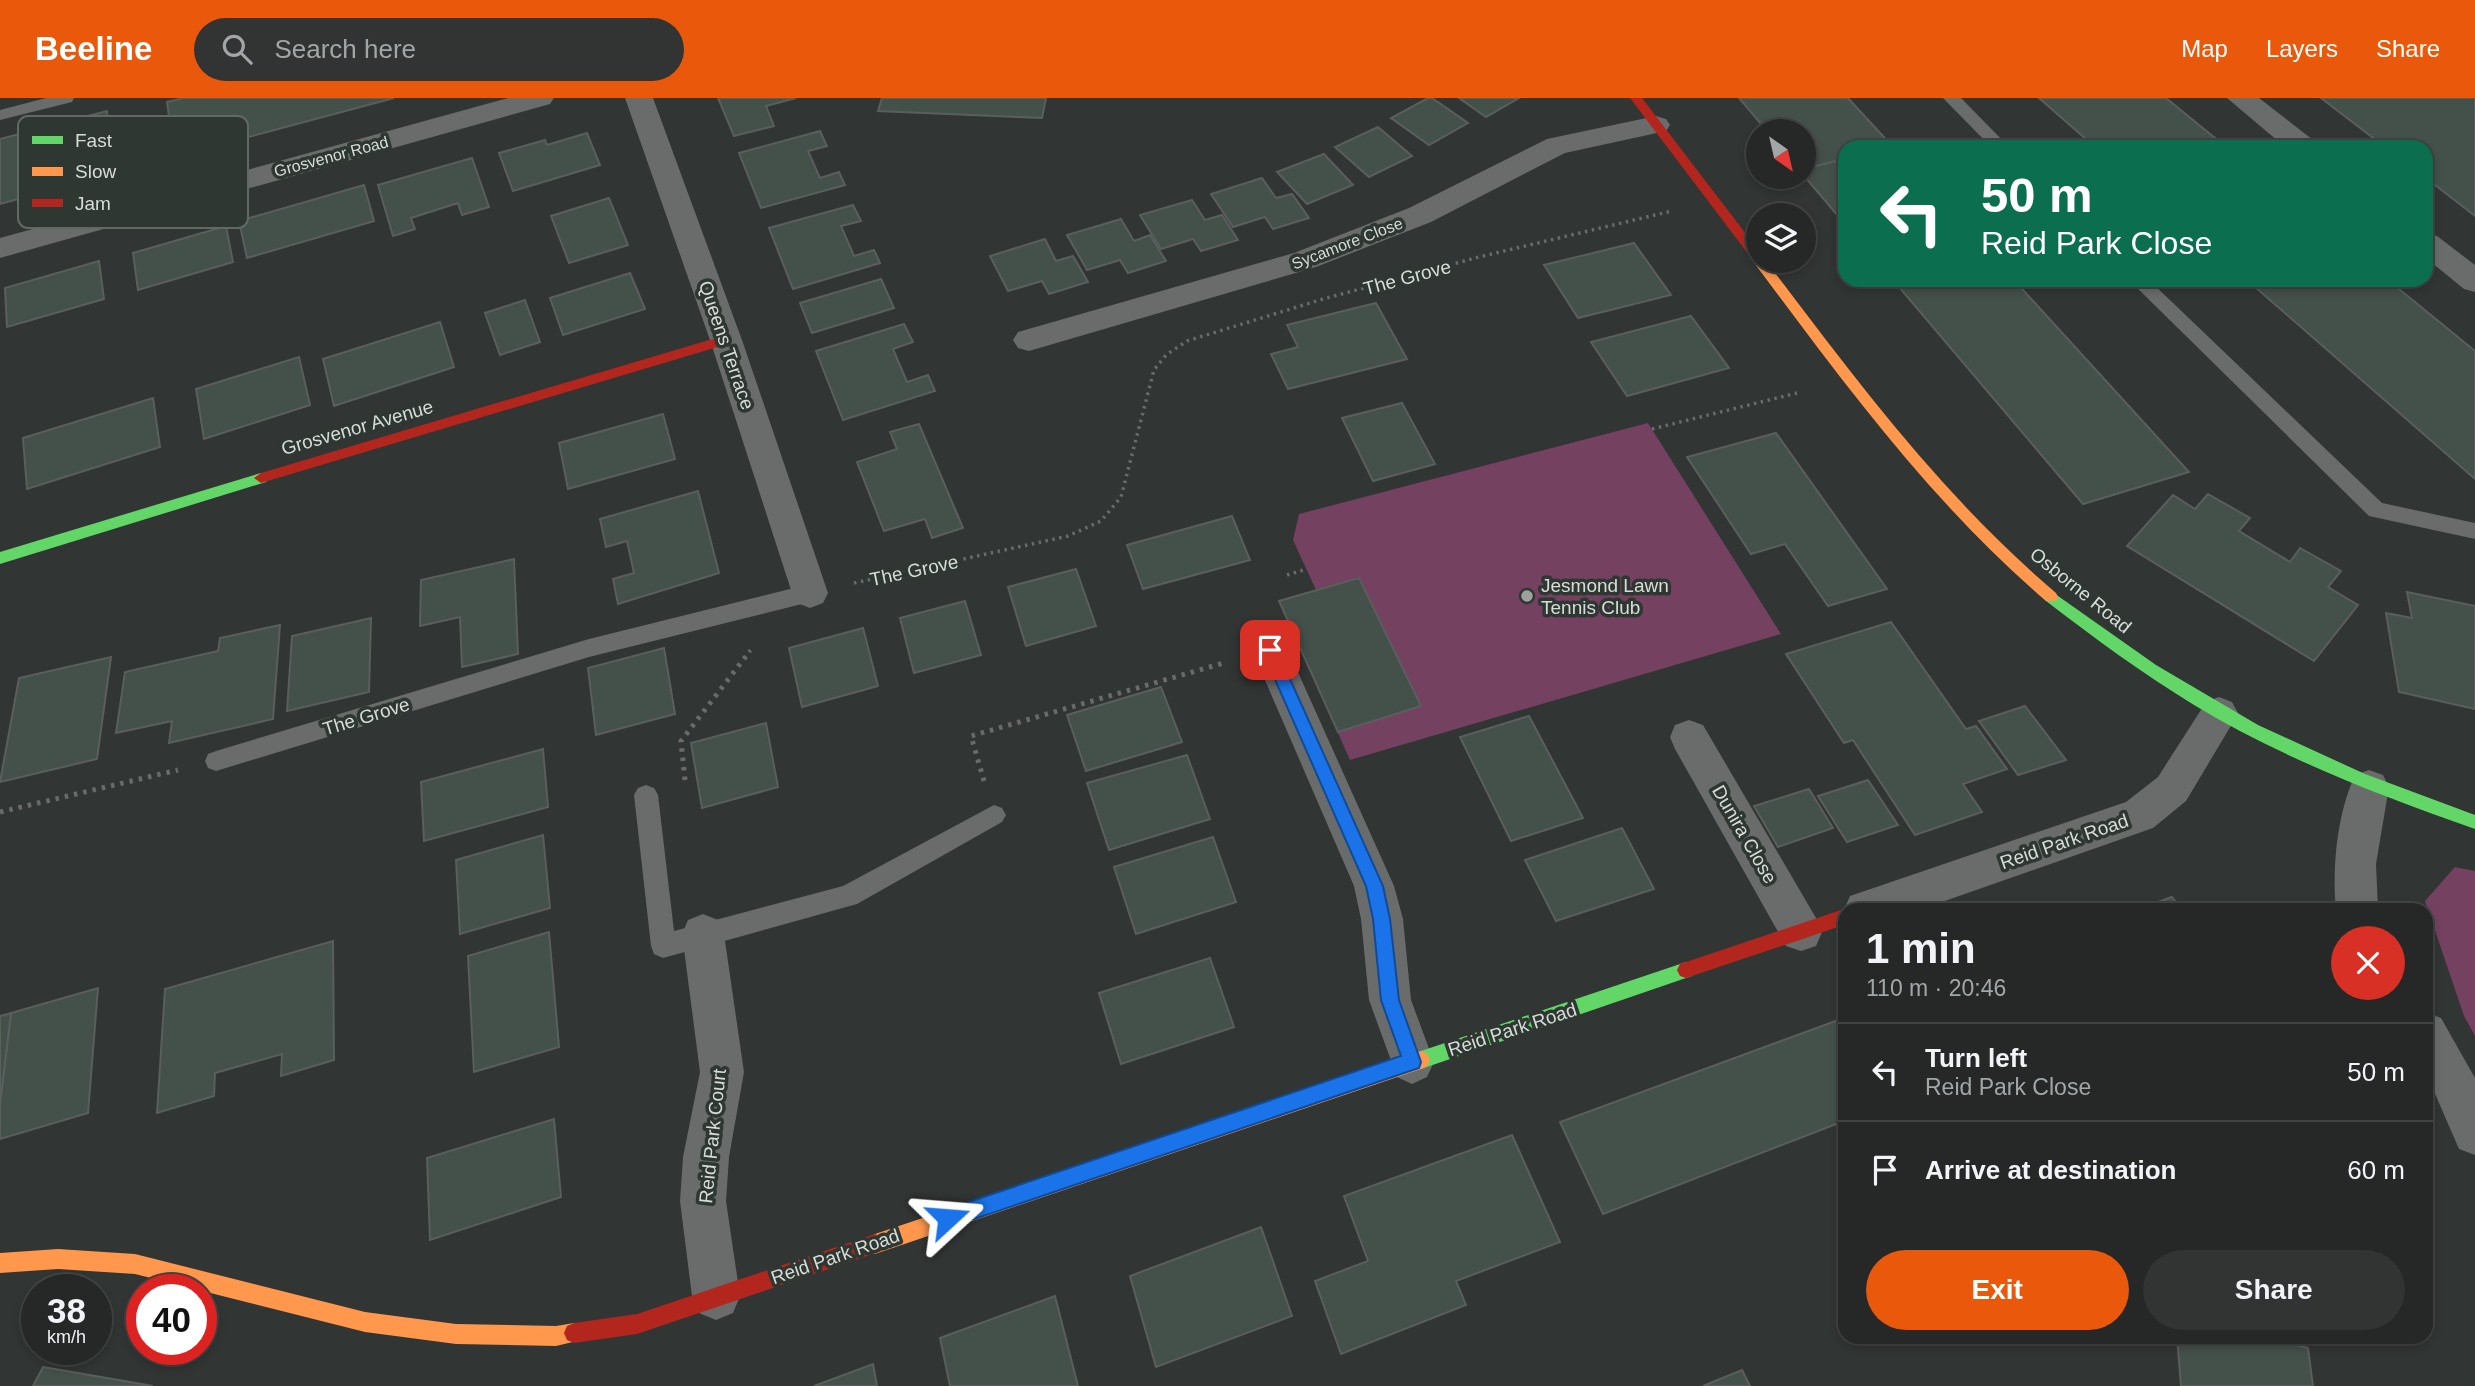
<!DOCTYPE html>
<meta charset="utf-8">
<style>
:root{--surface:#252826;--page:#313432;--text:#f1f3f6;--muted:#a3a6a7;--line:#424443;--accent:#ea580c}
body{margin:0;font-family:Arial,sans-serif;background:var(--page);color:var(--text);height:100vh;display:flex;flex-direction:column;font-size:26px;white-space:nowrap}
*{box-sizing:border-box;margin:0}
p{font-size:23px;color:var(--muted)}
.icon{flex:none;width:38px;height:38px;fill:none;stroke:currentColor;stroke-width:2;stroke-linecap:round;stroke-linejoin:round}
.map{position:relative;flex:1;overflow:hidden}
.sheet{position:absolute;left:1838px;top:805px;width:595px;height:441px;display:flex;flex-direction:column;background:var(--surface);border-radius:21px;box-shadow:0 4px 10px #0003,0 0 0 2px var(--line)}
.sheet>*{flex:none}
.top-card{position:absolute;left:1838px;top:42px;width:595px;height:147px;border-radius:21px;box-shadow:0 4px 10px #0003,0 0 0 2px var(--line);background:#0b6e4f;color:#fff;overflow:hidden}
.needle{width:46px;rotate:146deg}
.fabs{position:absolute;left:1746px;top:21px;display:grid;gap:14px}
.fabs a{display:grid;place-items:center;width:70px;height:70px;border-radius:50%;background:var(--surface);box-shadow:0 4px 10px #0003,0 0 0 2px var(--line);font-size:35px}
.speed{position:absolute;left:21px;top:1176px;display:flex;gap:14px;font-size:35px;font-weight:700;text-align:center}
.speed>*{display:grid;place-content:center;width:91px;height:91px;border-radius:50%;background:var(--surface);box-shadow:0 4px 10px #0003,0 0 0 2px var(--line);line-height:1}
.speed small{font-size:18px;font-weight:400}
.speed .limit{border:10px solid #d22;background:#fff;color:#111}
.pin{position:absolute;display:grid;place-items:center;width:60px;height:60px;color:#fff;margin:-30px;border-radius:14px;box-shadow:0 4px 10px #0006}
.me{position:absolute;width:77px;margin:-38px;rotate:71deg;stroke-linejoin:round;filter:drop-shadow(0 0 5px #0008)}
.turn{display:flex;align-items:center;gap:24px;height:147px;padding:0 28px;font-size:32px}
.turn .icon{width:91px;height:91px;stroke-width:2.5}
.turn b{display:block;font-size:49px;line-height:60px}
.round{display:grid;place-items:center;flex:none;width:74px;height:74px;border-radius:37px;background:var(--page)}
.headline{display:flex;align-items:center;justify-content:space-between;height:119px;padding:0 28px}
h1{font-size:42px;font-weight:600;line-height:52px}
.primary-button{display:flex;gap:14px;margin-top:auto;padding:14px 28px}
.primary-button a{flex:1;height:80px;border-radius:42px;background:var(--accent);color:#fff;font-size:28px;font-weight:600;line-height:80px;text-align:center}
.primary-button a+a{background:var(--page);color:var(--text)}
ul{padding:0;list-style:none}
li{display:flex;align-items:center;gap:21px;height:98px;padding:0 28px;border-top:2px solid var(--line)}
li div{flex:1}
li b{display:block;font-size:26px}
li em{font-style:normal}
header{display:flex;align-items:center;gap:42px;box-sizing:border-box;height:98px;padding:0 35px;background:var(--accent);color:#fff}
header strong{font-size:33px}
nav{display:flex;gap:38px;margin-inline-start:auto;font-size:24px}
.search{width:490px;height:63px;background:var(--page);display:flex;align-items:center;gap:18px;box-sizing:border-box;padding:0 24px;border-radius:38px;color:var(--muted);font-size:26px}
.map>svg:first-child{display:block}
.green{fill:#744161}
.building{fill:#44504a;stroke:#5a5e5c;stroke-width:2}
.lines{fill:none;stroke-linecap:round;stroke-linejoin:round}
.path-far1{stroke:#686b69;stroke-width:3.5;stroke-dasharray:2.5 4.5;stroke-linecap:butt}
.path{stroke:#686b69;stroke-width:5;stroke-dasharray:3.5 6;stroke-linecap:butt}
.lane{fill:#696c6a;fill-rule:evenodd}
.street{fill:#696c6a;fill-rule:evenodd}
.fast{fill:#63d668;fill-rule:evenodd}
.slow{fill:#ff974d;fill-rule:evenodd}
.jam{fill:#b3261e;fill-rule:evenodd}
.route{fill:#1a73e8;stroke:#114b97;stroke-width:2}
.poi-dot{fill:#9da29e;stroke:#2f3732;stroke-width:2.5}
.labels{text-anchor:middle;stroke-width:7;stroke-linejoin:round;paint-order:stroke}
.far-street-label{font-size:16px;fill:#d7dcd8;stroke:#2f3732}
.street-label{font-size:19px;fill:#d7dcd8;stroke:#2f3732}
.poi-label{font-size:19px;fill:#d7dcd8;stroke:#2f3732;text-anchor:start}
.key{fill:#2f3732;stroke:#616964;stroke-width:2}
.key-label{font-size:19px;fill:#d7dcd8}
</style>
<header>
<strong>Beeline</strong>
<div class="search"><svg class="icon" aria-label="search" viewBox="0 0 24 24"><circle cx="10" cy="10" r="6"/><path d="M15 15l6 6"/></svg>Search here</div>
<nav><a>Map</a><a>Layers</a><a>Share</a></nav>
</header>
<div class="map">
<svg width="2475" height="1288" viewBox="0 0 2475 1288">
<rect width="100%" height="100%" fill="#313533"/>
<g class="green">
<polygon points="1648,325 1781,536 1350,662 1279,503 1316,492 1293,442 1299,416"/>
<polygon points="2455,769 2475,773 2475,938 2464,918 2425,803"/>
</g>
<g class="building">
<polygon points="183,0 394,0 148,66 142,25 169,18 167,4"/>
<polygon points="718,0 796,0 766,8 774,28 734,38"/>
<polygon points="882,0 1046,0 1042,20 878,13"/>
<polygon points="1428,0 1432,0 1468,25 1429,47 1391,20"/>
<polygon points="1459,0 1519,0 1486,19"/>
<polygon points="1739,0 1848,0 1893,49 1844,49 1844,61 1804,71 1804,33 1767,33"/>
<polygon points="2039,0 2166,0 2226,49 2095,49"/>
<polygon points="2321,0 2475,0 2475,118 2426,80 2426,49 2385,49"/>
<polygon points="107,13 109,34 142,25 148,66 0,106 0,41"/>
<polygon points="1378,29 1412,58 1369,79 1335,49"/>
<polygon points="820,33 827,48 808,53 820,80 839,74 845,87 761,110 739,55"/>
<polygon points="587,35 600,67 513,93 499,55 545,42 547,47"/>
<polygon points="1324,56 1353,87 1307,106 1277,74"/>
<polygon points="472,60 489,109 462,117 458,105 411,120 415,131 393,138 378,87"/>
<polygon points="1844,61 1844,125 1804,78 1804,71"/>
<polygon points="1262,80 1276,100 1292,96 1309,120 1273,131 1265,119 1233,129 1211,96"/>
<polygon points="364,87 374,123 247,160 239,123"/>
<polygon points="609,100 628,147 569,165 551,118"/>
<polygon points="1192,102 1205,122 1222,117 1238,142 1201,153 1193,141 1161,151 1140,117"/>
<polygon points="853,107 861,123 841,128 854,158 874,152 880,165 793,191 769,130"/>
<polygon points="1121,121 1134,143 1150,137 1166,163 1128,175 1120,162 1087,172 1067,137"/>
<polygon points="226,128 233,164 138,192 133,155"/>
<polygon points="1045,141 1056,163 1073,158 1088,184 1049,196 1042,183 1008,193 990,158"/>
<polygon points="1634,145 1671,197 1578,220 1544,167"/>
<polygon points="99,163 104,201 7,229 5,190"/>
<polygon points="630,175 645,211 563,237 550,200"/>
<polygon points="881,181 894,210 812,235 800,205"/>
<polygon points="1893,182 2014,182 2189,374 2083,406"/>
<polygon points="2247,182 2388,182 2475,253 2475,381"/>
<polygon points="525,202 540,244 500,257 485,215"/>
<polygon points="1376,205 1407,261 1288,291 1271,256 1298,249 1287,227"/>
<polygon points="1691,218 1729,270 1627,298 1591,244"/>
<polygon points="440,224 454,269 334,308 323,261"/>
<polygon points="904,226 913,244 893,251 907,284 928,277 935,293 843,322 816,253"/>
<polygon points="299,259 310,307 204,341 196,291"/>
<polygon points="153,300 160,349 27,391 23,340"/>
<polygon points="1402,305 1435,366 1373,383 1342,320"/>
<polygon points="663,316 675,361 568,391 559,345"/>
<polygon points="919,326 963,430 932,440 925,421 884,433 857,364 897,351 890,334"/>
<polygon points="1776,335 1887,491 1828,508 1785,446 1751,456 1687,359"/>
<polygon points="698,393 719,475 618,506 613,481 634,475 627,443 606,449 600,421"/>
<polygon points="2208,396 2250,420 2239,433 2290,464 2300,450 2341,473 2328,489 2358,507 2314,563 2127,448 2173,397 2195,411"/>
<polygon points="1232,418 1250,462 1143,491 1127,447"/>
<polygon points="514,461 518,556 462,569 460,519 420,528 421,482"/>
<polygon points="1076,471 1096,528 1026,548 1008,489"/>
<polygon points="1359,480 1421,608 1338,634 1279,503"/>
<polygon points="2407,494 2475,508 2475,611 2399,594 2386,515 2412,520"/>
<polygon points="965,503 981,557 914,575 900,520"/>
<polygon points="371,520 369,594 287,613 292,538"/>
<polygon points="1891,524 1966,631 1976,628 2007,671 1963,686 1982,714 1915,737 1853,642 1844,645 1786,556"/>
<polygon points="280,527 273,621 169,645 172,623 116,635 125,574 218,553 220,540"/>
<polygon points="863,530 878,588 802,609 789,550"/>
<polygon points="664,550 675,616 596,637 588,570"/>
<polygon points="111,559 97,661 0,684 19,580"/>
<polygon points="1161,589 1182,644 1086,673 1067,617"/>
<polygon points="2025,608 2066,662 2018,677 1979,623"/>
<polygon points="1529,618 1583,720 1511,743 1460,639"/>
<polygon points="766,625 778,689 702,710 691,645"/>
<polygon points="543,651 548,709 424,743 421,684"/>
<polygon points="1187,657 1210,721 1109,752 1087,685"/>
<polygon points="1868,682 1898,727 1847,744 1818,698"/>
<polygon points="1809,691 1833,730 1778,749 1754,708"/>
<polygon points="1622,730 1654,791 1556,823 1525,762"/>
<polygon points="543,737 550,810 460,836 456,762"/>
<polygon points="1213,739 1236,804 1136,836 1114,769"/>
<polygon points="2172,799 2182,812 2136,812"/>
<polygon points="549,834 559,949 474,974 468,858"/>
<polygon points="333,843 334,962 281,978 282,956 215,975 214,998 157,1015 165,891"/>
<polygon points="1210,860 1234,929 1121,966 1099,895"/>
<polygon points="98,890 88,1015 0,1041 0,1006 11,915"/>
<polygon points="11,915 0,1006 0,918"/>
<polygon points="1844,920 1844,1023 1603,1116 1560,1024"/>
<polygon points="554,1021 561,1099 430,1142 427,1060"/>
<polygon points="1512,1037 1560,1144 1456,1183 1466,1207 1341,1256 1315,1183 1368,1163 1344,1098"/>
<polygon points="1261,1129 1292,1218 1156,1269 1130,1178"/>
<polygon points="1055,1198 1078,1288 950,1288 940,1240"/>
<polygon points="2177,1239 2264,1239 2308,1250 2313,1288 2181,1288"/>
<polygon points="873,1266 877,1288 814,1288"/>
<polygon points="43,1269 153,1288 33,1288"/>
<polygon points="1742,1272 1750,1288 1703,1288"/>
</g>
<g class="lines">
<g class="path-far1">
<polyline points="1652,331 1801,294"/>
<polyline points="1287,477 1307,471"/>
<polyline points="854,485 1068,438 1101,423 1121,399 1154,272 1166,257 1187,243 1323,201 1479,159 1672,113"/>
<polyline points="749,554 751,551"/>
</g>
<g class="path">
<polyline points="685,682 681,643 750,553"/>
<polyline points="984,683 971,638 1227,564"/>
<polyline points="0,714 178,672"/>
</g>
<g class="lane">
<polygon points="46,0 74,0 72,4 0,22 0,12"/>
<polygon points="1943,0 1961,0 2009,49 1991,49"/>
<polygon points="2129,182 2149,182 2382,405 2475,425 2475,441 2369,418"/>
<polygon points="810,486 818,489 821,495 818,501 810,504 589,559 216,673 208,670 205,663 208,656 216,653 589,541"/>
<polygon points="646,687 654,690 658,697 674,833 843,788 994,707 1002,710 1006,717 1002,724 857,806 663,860 654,856 651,848 634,697 638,690"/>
</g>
<g class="street">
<polygon points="508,0 554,0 550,6 0,160 0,140"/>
<polygon points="625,0 653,0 742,242 828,495 823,505 810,510 797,505 792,495 710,242"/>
<polygon points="2227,0 2259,0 2313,42 2317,49 2285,49"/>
<polygon points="1656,18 1666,21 1670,27 1666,33 1565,55 1431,124 1316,169 1029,253 1018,250 1013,242 1018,234 1294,155 1409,110 1547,41"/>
<polygon points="2426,135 2437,138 2475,167 2475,194 2464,191 2426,160"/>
<polygon points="1270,537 1283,541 1288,552 1394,788 1403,821 1411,902 1434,964 1427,979 1412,986 1397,979 1369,902 1361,821 1354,788 1252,552 1257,541"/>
<polygon points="2219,599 2232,604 2238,615 2232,626 2186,703 2153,730 1919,812 1844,812 1850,798 2126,704 2158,679 2206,604"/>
<polygon points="1689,622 1703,627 1816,820 1822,834 1816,848 1801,853 1786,848 1675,651 1670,639 1675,627"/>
<path d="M 2369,672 L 2383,677 L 2389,689 L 2376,766 L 2378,812 L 2336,812 C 2332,769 2337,716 2355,677 Z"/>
<polygon points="703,816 718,822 724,836 744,974 729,1059 726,1103 740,1198 733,1215 716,1222 699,1215 692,1198 680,1103 683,1059 700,974 682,836 688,822"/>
<polygon points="2426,914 2441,920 2475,980 2475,1057 2459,1051 2426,975"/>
</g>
<g class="fast">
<polygon points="261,375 266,376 268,380 266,384 0,466 0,454"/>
<path d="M 2051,493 L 2156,567 L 2258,627 L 2365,676 L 2475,717 L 2475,731 C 2378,697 2282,660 2194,607 C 2142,575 2094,540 2046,503 L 2044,499 L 2046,495 Z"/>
<polygon points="1686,864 1692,866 1695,872 1692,878 1686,880 1421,971 1415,968 1412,962 1415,956 1421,953"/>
</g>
<g class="slow">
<path d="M 1759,159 L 1759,163 L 1766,163 C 1857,283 1940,396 2056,495 L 2058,499 L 2056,503 L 2046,503 C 1930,403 1846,288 1755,166 L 1753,163 Z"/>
<polygon points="1421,953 1427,956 1430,962 1427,968 1421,971 875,1156 868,1153 865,1146 868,1139 875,1136"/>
<polygon points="58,1151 135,1156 365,1214 456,1226 556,1228 574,1225 581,1228 584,1235 581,1242 556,1248 456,1246 365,1234 135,1176 58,1171 0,1175 0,1155"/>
</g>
<g class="jam">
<polygon points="1630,0 1642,0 1759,153 1759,163 1765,163 1763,165 1755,165"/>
<polygon points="726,237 731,239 731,245 261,385 254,380 261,375"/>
<polygon points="1844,811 1846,812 1844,827 1686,880 1680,878 1677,872 1680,866 1686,864"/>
<polygon points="875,1136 882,1139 885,1146 882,1153 637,1236 574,1245 567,1242 564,1235 567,1228 574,1225 637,1216"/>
</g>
</g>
<polygon class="route" points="1270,545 1277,552 1383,788 1390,821 1399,902 1421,964 1419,970 948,1130 942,1127 939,1120 942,1113 948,1111 1401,958 1381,902 1373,821 1366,788 1262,552"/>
<circle class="poi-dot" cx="1527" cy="498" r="7"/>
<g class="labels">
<g class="far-street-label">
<text transform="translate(331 58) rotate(-15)" y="6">Grosvenor Road</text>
<text transform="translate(1347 145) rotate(-21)" y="6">Sycamore Close</text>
</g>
<g class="street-label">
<text transform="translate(1407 179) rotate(-15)" y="7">The Grove</text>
<text transform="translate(727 247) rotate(71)" y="7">Queens Terrace</text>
<text transform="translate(357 329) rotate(-16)" y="7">Grosvenor Avenue</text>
<text transform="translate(914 472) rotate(-12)" y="7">The Grove</text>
<text transform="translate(2081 492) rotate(39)" y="7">Osborne Road</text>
<text transform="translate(366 618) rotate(-17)" y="7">The Grove</text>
<text transform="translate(1745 736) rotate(60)" y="7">Dunira Close</text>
<text transform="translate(2064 743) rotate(-19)" y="7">Reid Park Road</text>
<text transform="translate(1512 931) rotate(-18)" y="7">Reid Park Road</text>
<text transform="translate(712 1038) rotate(-84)" y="7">Reid Park Court</text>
<text transform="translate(835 1158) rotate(-19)" y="7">Reid Park Road</text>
</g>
<g class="poi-label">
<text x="1541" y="494">Jesmond Lawn<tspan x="1541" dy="22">Tennis Club</tspan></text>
</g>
</g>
<rect x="18" y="18" width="230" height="112" rx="10" class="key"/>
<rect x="32" y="38" width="31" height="8" fill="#63d668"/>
<rect x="32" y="69" width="31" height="9" fill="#ff974d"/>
<rect x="32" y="101" width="31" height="8" fill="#b3261e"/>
<g class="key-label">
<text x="75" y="49">Fast</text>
<text x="75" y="80">Slow</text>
<text x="75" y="112">Jam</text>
</g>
</svg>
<div class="fabs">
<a><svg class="needle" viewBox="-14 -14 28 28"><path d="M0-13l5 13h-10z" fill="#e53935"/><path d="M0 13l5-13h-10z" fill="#a3a6a7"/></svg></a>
<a><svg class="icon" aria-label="layers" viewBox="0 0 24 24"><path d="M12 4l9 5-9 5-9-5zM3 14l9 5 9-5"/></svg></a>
</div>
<div class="speed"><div>38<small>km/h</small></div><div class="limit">40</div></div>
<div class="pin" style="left:1270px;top:552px;background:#d93025"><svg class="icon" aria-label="arrive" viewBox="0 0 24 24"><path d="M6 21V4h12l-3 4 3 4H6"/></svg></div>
<svg class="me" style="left:948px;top:1120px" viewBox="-20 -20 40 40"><path d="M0-17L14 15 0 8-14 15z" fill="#1a73e8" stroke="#fff" stroke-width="4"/></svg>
<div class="top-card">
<div class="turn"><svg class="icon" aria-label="left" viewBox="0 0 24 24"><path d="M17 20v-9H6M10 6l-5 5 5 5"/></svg><div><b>50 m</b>Reid Park Close</div></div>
</div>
<section class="sheet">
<div class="headline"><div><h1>1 min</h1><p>110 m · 20:46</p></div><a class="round" style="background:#d93025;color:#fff"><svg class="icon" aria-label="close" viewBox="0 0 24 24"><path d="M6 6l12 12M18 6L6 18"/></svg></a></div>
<ul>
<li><svg class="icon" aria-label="left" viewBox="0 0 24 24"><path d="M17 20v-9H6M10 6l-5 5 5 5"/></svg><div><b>Turn left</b><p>Reid Park Close</p></div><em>50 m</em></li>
<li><svg class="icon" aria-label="arrive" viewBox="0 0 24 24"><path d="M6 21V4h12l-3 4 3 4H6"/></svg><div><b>Arrive at destination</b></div><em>60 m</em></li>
</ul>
<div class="primary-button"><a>Exit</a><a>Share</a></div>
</section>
</div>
